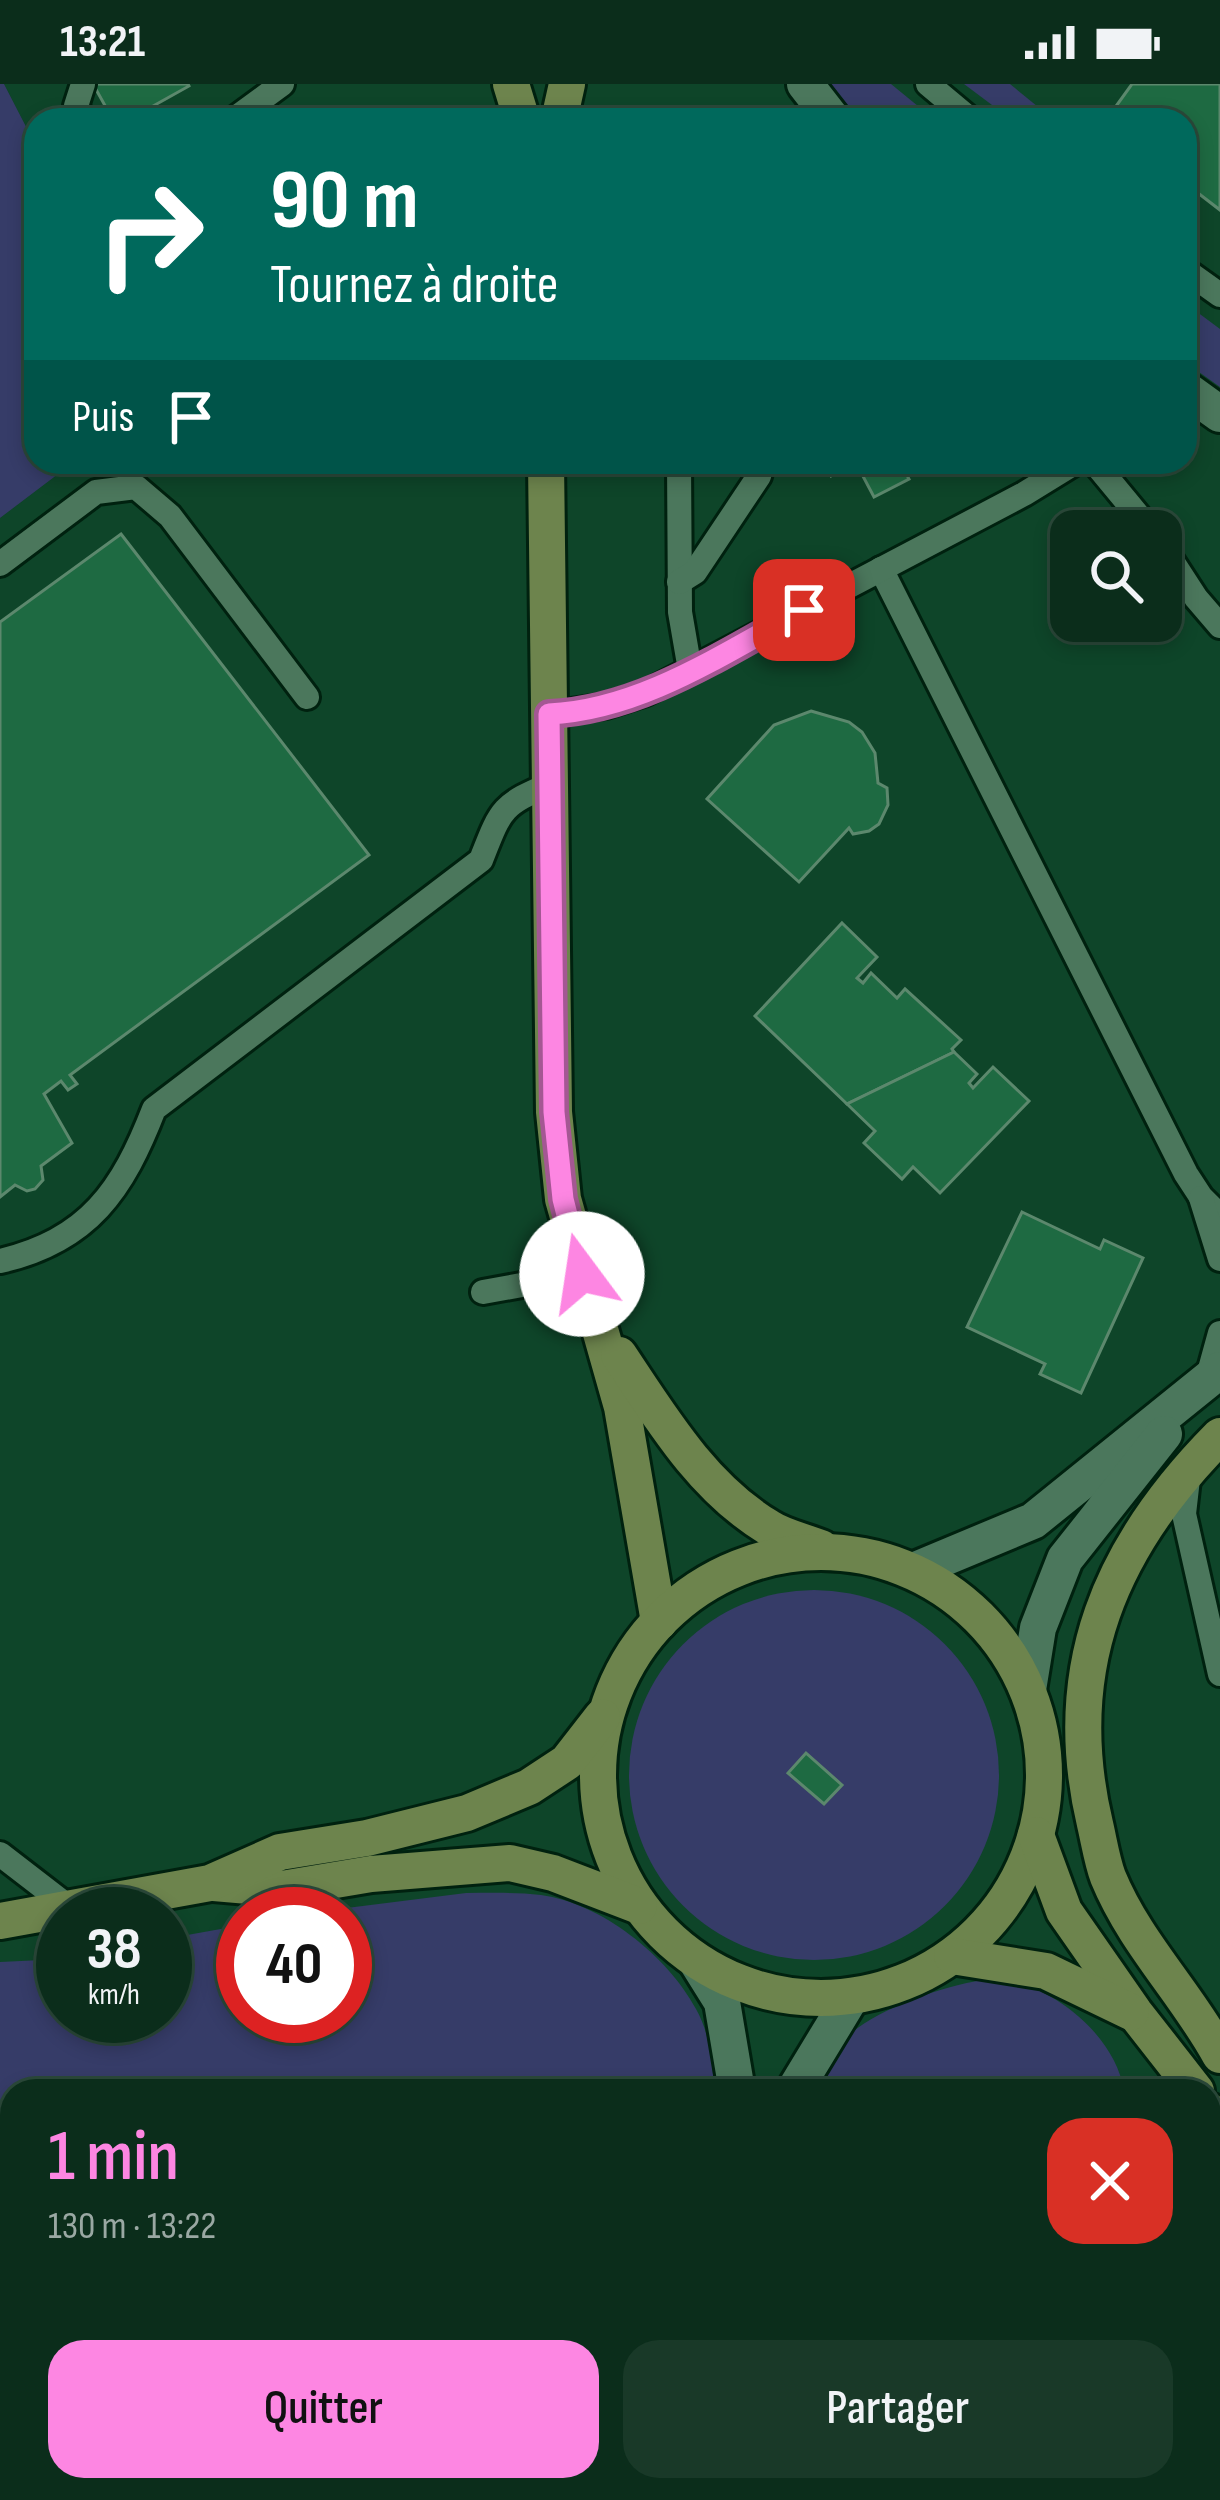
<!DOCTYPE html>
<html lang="fr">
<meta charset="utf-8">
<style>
:root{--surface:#0b2d1b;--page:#193928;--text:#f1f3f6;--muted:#9aa8a3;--line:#2b493a;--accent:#fd86e2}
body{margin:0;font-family:"Sofia Sans Condensed",sans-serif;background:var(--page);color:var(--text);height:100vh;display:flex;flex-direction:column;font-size:45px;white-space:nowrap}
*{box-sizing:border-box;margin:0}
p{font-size:39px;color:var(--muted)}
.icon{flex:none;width:66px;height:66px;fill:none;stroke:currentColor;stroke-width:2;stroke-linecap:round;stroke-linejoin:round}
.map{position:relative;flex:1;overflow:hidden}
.panel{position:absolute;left:0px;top:1995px;width:1221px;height:423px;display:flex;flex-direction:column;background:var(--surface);border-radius:36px 36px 0 0;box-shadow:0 6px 18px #0003,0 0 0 3px var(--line)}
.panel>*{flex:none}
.hud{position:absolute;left:24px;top:24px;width:1173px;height:366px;border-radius:36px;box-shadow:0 6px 18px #0003,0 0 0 3px var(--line);background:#00695c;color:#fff;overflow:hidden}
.tools{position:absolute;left:1050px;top:426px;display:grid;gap:24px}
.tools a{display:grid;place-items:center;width:132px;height:132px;border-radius:24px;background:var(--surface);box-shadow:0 6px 18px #0003,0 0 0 3px var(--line);font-size:60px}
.speed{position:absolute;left:36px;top:1803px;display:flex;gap:24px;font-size:60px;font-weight:700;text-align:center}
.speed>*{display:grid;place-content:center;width:156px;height:156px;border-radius:50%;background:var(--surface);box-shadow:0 6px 18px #0003,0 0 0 3px var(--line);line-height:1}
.speed small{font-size:30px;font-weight:400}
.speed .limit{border:18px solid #d22;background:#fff;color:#111}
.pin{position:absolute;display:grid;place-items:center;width:102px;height:102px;color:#fff;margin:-51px;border-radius:24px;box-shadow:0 6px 18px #0006}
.me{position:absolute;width:132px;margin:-66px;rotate:346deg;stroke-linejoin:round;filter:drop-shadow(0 0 9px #0008)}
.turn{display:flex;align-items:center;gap:42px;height:252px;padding:0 48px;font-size:54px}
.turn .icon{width:156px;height:156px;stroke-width:2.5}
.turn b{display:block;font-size:84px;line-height:102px}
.then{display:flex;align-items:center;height:114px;padding:0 48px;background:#0003;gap:24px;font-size:45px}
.round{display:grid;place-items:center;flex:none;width:126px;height:126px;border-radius:36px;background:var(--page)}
.headline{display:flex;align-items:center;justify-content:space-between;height:204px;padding:0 48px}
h1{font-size:72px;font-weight:600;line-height:90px;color:var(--accent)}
.primary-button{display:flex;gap:24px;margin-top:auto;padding:24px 48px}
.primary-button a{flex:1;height:138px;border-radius:36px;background:var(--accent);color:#111;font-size:48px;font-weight:600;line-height:138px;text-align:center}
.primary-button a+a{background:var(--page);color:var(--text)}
.status{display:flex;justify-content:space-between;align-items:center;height:84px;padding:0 60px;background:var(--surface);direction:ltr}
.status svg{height:33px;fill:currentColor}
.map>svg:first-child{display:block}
.built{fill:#0e4529;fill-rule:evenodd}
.green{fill:#363c68}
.building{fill:#1e6a42;stroke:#5c886d;stroke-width:3}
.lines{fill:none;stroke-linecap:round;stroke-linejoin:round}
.lane-casing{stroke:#00210f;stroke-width:30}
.street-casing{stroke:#00210f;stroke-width:42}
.secondary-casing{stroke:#00210f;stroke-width:42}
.lane{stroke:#4b775c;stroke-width:24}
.street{stroke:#4b775c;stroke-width:36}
.secondary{stroke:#6d844d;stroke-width:36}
.route-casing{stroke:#a45793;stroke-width:30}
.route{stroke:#fd86e2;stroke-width:21}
</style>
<div class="status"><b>13:21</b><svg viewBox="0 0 49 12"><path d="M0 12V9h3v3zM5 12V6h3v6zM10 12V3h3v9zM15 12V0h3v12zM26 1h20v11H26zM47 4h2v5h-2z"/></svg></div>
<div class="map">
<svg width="1220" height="2416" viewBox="0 0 1220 2416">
<rect width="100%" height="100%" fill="#0f3c24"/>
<path class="built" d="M 4,0 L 1220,0 L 1220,2416 L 0,2416 L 0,434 L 74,378 L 1185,378 L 1185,36 L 36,36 L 36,62 ZM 1071,447 L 1161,447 L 1161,537 L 1071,537 ZM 63,1830 L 165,1830 L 165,1932 L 63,1932 ZM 243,1830 L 345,1830 L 345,1932 L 243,1932 ZM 12,2007 L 1209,2007 L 1209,2406 L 12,2406 Z"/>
<g class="green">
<polygon points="0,0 4,0 36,62 36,378 74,378 0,434"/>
<polygon points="831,0 891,0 935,36 857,36"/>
<polygon points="964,0 1010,0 1054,36 1012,36"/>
<polygon points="1185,219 1220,245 1220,303 1185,278"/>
<circle cx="814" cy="1691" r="185"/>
<path d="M 466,1809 C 491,1809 517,1808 541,1811 C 601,1819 668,1872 696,1925 C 710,1950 713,1979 714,2007 L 12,2007 L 12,2198 L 8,2094 L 0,2061 L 0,1878 L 63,1875 L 63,1932 L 165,1932 L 165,1855 L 243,1841 L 243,1932 L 345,1932 L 345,1830 L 299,1830 Z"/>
<path d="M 982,1896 C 994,1897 1009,1896 1021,1900 C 1067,1913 1117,1959 1124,2007 L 810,2007 C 818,1993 826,1978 835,1965 C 864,1928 937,1904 982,1896 Z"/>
</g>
<g class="building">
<polygon points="93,0 188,0 189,2 128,36 113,36"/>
<polygon points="1132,0 1220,0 1220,126 1185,99 1185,36 1106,36"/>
<polygon points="823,378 900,378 909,395 874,413 856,379 831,392"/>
<polygon points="121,450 369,771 70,991 77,1000 68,1006 61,997 44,1010 72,1059 41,1082 43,1096 35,1105 27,1107 15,1101 0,1113 0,538"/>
<polygon points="811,627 849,638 862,648 875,669 878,699 887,704 888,721 879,740 869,747 853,750 849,744 799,798 707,715 774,641"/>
<polygon points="842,839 877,873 857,894 863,899 871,889 897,914 905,905 961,956 952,965 954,968 847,1020 755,932"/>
<polygon points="954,968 977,990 969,999 973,1004 993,983 1029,1017 940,1109 913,1083 902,1095 864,1059 875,1047 847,1020"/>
<polygon points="1022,1128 1100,1165 1104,1156 1143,1174 1081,1309 1040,1290 1045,1280 967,1243"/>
<polygon points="806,1669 842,1701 824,1720 788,1689"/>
</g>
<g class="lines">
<g class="lane-casing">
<g id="lane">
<polyline points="83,0 76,22 84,36"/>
<polyline points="928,0 971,36"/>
<polyline points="233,36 282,0"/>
<polyline points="1185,186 1220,211"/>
<polyline points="679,378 680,528 690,586"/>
<polyline points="1094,378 1151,447"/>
<polyline points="1161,460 1196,514 1220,542"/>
<polyline points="0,480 96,408 136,403 170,432 307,613"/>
<polyline points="881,485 1186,1090 1201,1113 1220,1132"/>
<polyline points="679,498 695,488 759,392 763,378"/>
<polyline points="549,630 606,622 646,609 1024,410 1076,378"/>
<polyline points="1201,1114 1220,1175"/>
<path d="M 0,1177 C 89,1157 123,1105 154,1025 L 481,776 C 501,725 501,721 551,700"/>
<polyline points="483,1208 582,1190"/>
<polyline points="1207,1296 1220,1249"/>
<polyline points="1189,1386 1184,1430 1220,1590"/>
<polyline points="0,1770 70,1824"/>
<polyline points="0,2370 12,2369"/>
<polyline points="555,2406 556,2416"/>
<polyline points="873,2406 880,2416"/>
<polyline points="1133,2416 1157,2406"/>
</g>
</g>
<g class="street-casing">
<g id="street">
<polyline points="805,0 833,36"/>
<polyline points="1185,305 1220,330"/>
<polyline points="913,1487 1033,1437 1220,1286"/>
<polyline points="1028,1606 1038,1544 1065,1475 1164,1350"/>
<polyline points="697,1878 722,1918 737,2007"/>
<polyline points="794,2007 851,1913"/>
<polyline points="768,2406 768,2416"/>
</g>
</g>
<g class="secondary-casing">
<g id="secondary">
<polyline points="511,0 522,36"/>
<polyline points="559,36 567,0"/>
<polyline points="546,378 554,1028 563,1115 622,1323 659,1538"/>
<path d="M 619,1271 C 661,1334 702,1403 768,1443 C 783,1453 803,1457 821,1464"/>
<path d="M 1220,1352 C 1110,1463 1058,1584 1095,1740 C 1099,1757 1102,1777 1108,1793 C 1135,1859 1187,1910 1220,1971"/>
<circle cx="821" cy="1691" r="223"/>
<polyline points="1036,1751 1064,1827 1135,1929 1196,2007"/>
<polyline points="214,1799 282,1805 371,1790 510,1779 553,1789 639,1822"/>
<polyline points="0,1837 210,1799 280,1768 367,1754 467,1729 529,1703 567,1678 602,1633"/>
<polyline points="952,1872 1046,1887 1131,1928"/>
<polyline points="1209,2027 1220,2047"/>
</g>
</g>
<use href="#lane" class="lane"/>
<use href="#street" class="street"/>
<use href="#secondary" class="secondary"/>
</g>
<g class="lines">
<g class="route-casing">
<path id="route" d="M 582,1190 L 563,1115 L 554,1028 L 549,630 C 641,626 724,569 804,526"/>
</g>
<use href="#route" class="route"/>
</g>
</svg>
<div class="tools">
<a><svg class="icon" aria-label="search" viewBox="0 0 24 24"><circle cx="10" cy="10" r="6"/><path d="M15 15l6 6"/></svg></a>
</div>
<div class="speed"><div>38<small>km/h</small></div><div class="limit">40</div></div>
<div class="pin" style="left:804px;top:526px;background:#d93025"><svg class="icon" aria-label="arrive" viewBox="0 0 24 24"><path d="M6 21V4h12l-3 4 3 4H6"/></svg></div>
<svg class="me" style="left:582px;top:1190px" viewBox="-20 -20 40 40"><circle r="19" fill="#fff"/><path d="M0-13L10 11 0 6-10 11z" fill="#fd86e2"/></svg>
<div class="hud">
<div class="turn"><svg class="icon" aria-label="right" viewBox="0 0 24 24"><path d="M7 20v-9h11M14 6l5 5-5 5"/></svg><div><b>90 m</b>Tournez à droite</div></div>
<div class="then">Puis<svg class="icon" aria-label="arrive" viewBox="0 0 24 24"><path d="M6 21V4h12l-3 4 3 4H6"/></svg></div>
</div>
<section class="panel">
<div class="headline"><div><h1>1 min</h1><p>130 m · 13:22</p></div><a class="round" style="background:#d93025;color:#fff"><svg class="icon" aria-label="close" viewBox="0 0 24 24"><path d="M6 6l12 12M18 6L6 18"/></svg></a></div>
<div class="primary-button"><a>Quitter</a><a>Partager</a></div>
</section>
</div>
